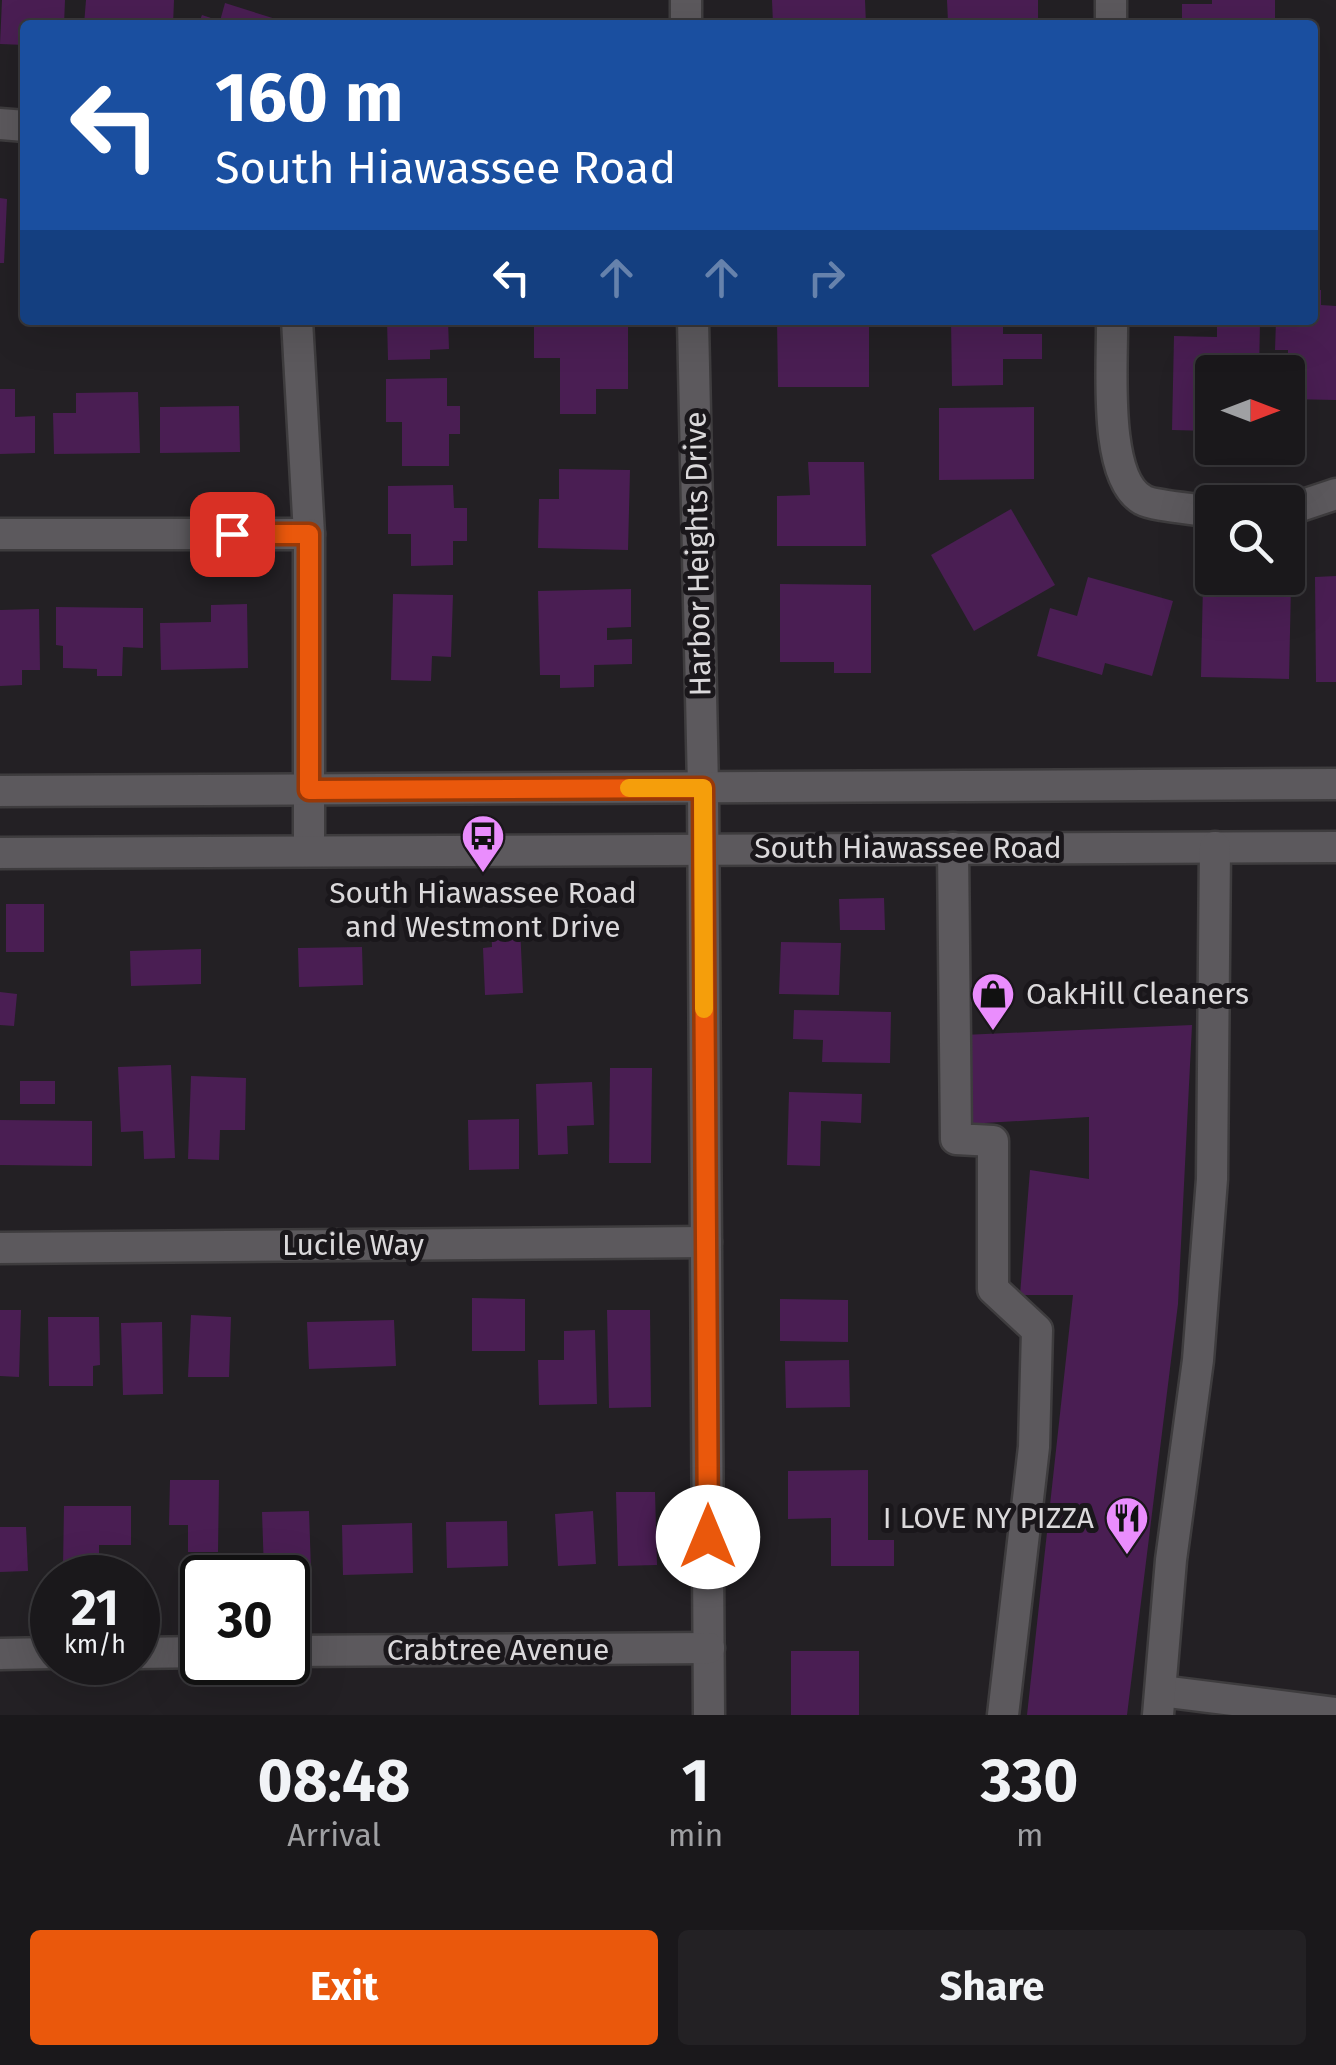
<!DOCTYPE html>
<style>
:root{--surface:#1a181b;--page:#232124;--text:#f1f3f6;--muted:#9fa0a3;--line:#38373a;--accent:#ea580c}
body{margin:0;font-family:"Fira Sans",sans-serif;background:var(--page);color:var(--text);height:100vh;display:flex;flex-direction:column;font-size:38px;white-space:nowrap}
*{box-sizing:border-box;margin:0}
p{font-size:32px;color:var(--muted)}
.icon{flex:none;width:55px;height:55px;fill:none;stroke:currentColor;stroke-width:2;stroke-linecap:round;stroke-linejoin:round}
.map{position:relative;height:1715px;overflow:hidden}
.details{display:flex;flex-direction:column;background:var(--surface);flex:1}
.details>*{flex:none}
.hud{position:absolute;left:20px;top:20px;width:1298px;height:305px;border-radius:10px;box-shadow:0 10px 40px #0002,0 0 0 2px var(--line);background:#1a4fa0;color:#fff;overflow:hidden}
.needle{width:65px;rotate:90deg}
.buttons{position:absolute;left:1195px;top:355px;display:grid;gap:20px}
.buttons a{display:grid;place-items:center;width:110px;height:110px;border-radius:10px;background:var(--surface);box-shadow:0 10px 40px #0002,0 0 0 2px var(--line);font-size:50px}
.speed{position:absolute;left:30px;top:1555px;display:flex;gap:20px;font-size:50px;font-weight:700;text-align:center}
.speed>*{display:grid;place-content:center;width:130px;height:130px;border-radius:50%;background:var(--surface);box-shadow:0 10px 40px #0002,0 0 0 2px var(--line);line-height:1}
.speed small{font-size:25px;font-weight:400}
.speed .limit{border:5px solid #111;border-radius:15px;background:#fff;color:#111}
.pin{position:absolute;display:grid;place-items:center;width:85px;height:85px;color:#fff;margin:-42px;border-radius:20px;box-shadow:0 5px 15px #0006}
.me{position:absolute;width:110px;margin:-55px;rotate:0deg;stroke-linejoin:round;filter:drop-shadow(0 0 8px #0008)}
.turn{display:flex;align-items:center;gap:35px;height:210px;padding:0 30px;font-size:45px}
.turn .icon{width:130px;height:130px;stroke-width:2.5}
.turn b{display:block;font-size:70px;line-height:85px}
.lanes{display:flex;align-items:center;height:95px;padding:0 30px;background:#0003;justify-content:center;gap:50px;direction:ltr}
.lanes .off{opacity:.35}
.eta{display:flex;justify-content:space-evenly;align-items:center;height:170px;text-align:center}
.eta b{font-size:60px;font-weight:700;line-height:70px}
.action{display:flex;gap:20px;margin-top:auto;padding:20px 30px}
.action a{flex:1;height:115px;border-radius:10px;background:var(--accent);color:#fff;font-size:40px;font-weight:700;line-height:115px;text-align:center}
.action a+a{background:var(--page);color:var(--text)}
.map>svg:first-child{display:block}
.building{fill:#4a1e53}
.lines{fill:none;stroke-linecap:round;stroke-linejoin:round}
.minor-casing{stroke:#3e3c3e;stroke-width:35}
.minor{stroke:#5c595d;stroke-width:30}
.route-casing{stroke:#983908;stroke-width:25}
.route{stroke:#ea580c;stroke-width:18}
.slow{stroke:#f59e0b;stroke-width:18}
.labels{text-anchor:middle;stroke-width:10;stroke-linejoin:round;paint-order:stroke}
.street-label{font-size:30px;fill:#dbd9db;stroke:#1a171b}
.poi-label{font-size:30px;fill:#dbd9db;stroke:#1a171b}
</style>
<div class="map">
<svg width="1336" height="1715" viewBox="0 0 1336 1715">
<rect width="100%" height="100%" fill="#232024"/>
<g class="building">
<polygon points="2,0 65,0 64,25 25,25 25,45 0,44"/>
<polygon points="86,0 174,0 173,25 84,25"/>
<polygon points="772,0 865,0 866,25 773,24"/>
<polygon points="947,0 1038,0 1038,21 948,22"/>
<polygon points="1212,0 1275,0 1275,25 1182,25 1182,4 1212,4"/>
<polygon points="225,3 279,20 277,25 198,25 202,15 220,21"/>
<polygon points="0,198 7,199 4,263 0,263"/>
<polygon points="1312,289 1321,290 1321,305 1336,306 1336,400 1288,399 1288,350 1275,350 1276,320 1312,320"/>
<polygon points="387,320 448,320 449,349 430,350 430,359 388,360"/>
<polygon points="534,320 628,320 628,389 596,389 596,414 560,414 560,358 534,358"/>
<polygon points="777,320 869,320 869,387 778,387"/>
<polygon points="951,320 1003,320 1003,334 1042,334 1042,359 1003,359 1003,385 952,386"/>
<polygon points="1217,321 1260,322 1259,372 1212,372 1211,431 1172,430 1174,336 1217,337"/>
<polygon points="447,378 447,406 460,406 460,434 449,434 449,466 402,466 402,422 386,422 386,379"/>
<polygon points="0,389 15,389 15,417 35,416 35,453 0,454"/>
<polygon points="138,392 140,453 54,454 53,413 76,413 76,393"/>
<polygon points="239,406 240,452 160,453 160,407"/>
<polygon points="1034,407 1034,479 939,480 939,408"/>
<polygon points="808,462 864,462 866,546 777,546 777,496 810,495"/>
<polygon points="559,469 630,470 628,550 538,548 539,499 559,499"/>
<polygon points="453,485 454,508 467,508 467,541 453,541 453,565 411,566 411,534 388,534 388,486"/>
<polygon points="1011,509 1055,585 974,631 931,555"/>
<polygon points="1336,576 1336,682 1316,682 1315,577"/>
<polygon points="1088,577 1173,601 1152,676 1105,663 1102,675 1037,656 1050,608 1077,616"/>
<polygon points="1203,583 1291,584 1289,679 1201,677"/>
<polygon points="780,584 871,585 871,673 834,673 834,662 780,662"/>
<polygon points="631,589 631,627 607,628 607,640 632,639 632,664 594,665 594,687 560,688 560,675 540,675 538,591"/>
<polygon points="393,594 453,595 451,657 432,656 431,681 391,680"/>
<polygon points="247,604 248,668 161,670 160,623 211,622 211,605"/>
<polygon points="56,607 143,608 143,648 123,647 122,676 97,676 97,669 63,668 63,646 56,645"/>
<polygon points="39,609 40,670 22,670 22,685 0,686 0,610"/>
<polygon points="884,898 885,930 840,930 839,899"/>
<rect x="6" y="904" width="38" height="48"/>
<polygon points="520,926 523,993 485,995 483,948 492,947 491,927"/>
<polygon points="781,942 841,943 839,995 779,994"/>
<polygon points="362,947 363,985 299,987 298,948"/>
<polygon points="201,949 201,984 131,986 130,951"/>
<polygon points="0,992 17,994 14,1026 0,1025"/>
<polygon points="794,1010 891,1012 890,1063 822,1062 823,1040 793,1039"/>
<polygon points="1192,1025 1178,1304 1127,1715 1027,1715 1073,1295 1020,1295 1030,1170 1089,1179 1089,1117 967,1124 963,1035"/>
<polygon points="171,1065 175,1158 144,1159 143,1131 121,1132 118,1067"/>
<polygon points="610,1068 652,1068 651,1163 609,1163"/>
<polygon points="191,1076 246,1078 245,1130 220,1130 219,1160 188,1159"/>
<rect x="20" y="1081" width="35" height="23"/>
<polygon points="592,1082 594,1125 567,1126 568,1154 538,1155 536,1084"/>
<polygon points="789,1092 862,1094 861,1123 821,1121 820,1166 787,1165"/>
<polygon points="519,1119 519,1169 469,1170 468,1120"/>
<polygon points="0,1120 92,1121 92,1166 0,1165"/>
<polygon points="472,1298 525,1299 525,1351 472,1351"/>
<polygon points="780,1299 848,1300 848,1342 780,1341"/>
<polygon points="0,1310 21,1310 19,1377 0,1376"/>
<polygon points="607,1310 650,1310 651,1407 609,1408"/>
<polygon points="191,1315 231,1317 229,1377 188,1377"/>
<polygon points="48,1317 99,1317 100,1365 93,1366 93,1386 49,1386"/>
<polygon points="394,1320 396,1366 309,1369 307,1322"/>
<polygon points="162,1322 163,1394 123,1395 121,1323"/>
<polygon points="595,1330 597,1404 539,1405 538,1360 564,1360 564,1331"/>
<polygon points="849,1360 850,1407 786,1408 785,1361"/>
<polygon points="868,1470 868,1540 894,1540 894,1566 831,1566 831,1518 788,1519 788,1471"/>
<polygon points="170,1480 219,1480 218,1552 188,1552 188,1525 169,1525"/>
<polygon points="616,1492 655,1492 657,1565 618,1566"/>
<polygon points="64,1506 131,1506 131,1545 99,1545 99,1568 63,1568"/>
<polygon points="309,1511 311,1570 264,1571 262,1512"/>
<polygon points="593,1511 596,1564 558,1566 555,1514"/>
<polygon points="507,1521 508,1566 447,1568 446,1522"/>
<polygon points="412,1523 413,1573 343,1575 342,1525"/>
<polygon points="0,1527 26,1527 28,1571 0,1572"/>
<rect x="791" y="1651" width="68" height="64"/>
</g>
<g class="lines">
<g class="minor-casing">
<g id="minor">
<polyline points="686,0 686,25"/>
<polyline points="1111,0 1111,25"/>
<polyline points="0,124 25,126"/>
<polyline points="297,320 309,534 309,851"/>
<polyline points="693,320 703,788 709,1715"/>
<path d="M 1112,320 C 1113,361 1102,478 1143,500 C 1153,506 1198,509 1212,512"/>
<polyline points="1288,510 1336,494"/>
<polyline points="0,534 309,534"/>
<polyline points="0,791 1336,784"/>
<polyline points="953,848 956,1139 993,1141 993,1289 1037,1330 1034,1447 1003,1715"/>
<polyline points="0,853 1336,847"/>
<polyline points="0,1248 706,1242"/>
<polyline points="288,1651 709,1648"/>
<polyline points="138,1653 202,1652"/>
<polyline points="0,1654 52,1653"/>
<polyline points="1161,1691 1336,1713"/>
<polyline points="1158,1715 1171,1560 1198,1360 1212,1179 1215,847"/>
</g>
</g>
<use href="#minor" class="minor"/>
</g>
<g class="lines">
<g class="route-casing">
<polyline id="route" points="232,534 309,534 309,790 703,788 708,1537"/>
</g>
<use href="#route" class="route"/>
<polyline class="slow" points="629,788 703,788 704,1009"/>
</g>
<defs>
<g id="bus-pin" transform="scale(2.25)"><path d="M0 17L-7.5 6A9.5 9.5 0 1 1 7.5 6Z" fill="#ea8dfd" stroke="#1a171b"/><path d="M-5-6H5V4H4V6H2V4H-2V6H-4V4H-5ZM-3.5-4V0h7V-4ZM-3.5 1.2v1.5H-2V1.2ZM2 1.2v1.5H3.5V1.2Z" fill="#111"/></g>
<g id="shop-pin" transform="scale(2.25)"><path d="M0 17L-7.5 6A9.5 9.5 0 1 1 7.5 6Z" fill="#ea8dfd" stroke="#1a171b"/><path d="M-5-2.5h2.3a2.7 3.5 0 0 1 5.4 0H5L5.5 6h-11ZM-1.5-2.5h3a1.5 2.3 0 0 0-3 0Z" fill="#111"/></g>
<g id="restaurant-pin" transform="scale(2.25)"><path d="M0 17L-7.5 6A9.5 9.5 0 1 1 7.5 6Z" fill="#ea8dfd" stroke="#1a171b"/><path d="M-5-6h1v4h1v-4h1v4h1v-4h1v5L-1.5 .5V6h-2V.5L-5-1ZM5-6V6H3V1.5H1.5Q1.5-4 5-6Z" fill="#111"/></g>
</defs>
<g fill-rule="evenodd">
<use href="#bus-pin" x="483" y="836"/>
<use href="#shop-pin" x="993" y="994"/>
<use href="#restaurant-pin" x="1127" y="1518"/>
</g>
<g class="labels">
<g class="street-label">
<text transform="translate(698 554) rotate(-91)" y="10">Harbor Heights Drive</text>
<text x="908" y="858">South Hiawassee Road</text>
<text x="353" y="1255">Lucile Way</text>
<text x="498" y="1660">Crabtree Avenue</text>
</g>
<g class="poi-label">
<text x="483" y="903">South Hiawassee Road<tspan x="483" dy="34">and Westmont Drive</tspan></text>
<text x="1026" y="1004" text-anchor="start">OakHill Cleaners</text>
<text x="1094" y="1528" text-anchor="end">I LOVE NY PIZZA</text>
</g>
</g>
</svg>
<div class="buttons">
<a><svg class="needle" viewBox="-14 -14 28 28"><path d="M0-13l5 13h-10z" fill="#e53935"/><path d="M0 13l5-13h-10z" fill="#9fa0a3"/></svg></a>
<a><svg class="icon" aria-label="search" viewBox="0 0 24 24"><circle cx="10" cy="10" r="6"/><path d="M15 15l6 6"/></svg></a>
</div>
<div class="speed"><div>21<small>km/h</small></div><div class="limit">30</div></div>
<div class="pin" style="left:232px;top:534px;background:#d93025"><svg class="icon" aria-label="arrive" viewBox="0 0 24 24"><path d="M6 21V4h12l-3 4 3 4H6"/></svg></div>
<svg class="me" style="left:708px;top:1537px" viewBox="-20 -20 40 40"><circle r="19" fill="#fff"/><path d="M0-13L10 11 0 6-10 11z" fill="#ea580c"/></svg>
<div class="hud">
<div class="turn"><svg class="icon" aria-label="left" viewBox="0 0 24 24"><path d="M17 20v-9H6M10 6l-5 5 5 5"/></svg><div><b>160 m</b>South Hiawassee Road</div></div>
<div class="lanes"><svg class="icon" aria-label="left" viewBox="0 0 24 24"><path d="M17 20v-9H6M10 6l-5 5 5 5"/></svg><svg class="icon off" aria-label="ahead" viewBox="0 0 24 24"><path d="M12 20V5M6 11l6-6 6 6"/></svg><svg class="icon off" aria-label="ahead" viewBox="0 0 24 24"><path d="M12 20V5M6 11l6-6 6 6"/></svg><svg class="icon off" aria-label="right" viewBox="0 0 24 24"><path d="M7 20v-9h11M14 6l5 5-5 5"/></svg></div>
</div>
</div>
<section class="details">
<div class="eta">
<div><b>08:48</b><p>Arrival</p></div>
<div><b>1</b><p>min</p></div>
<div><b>330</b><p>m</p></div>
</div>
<div class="action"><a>Exit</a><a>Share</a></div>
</section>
